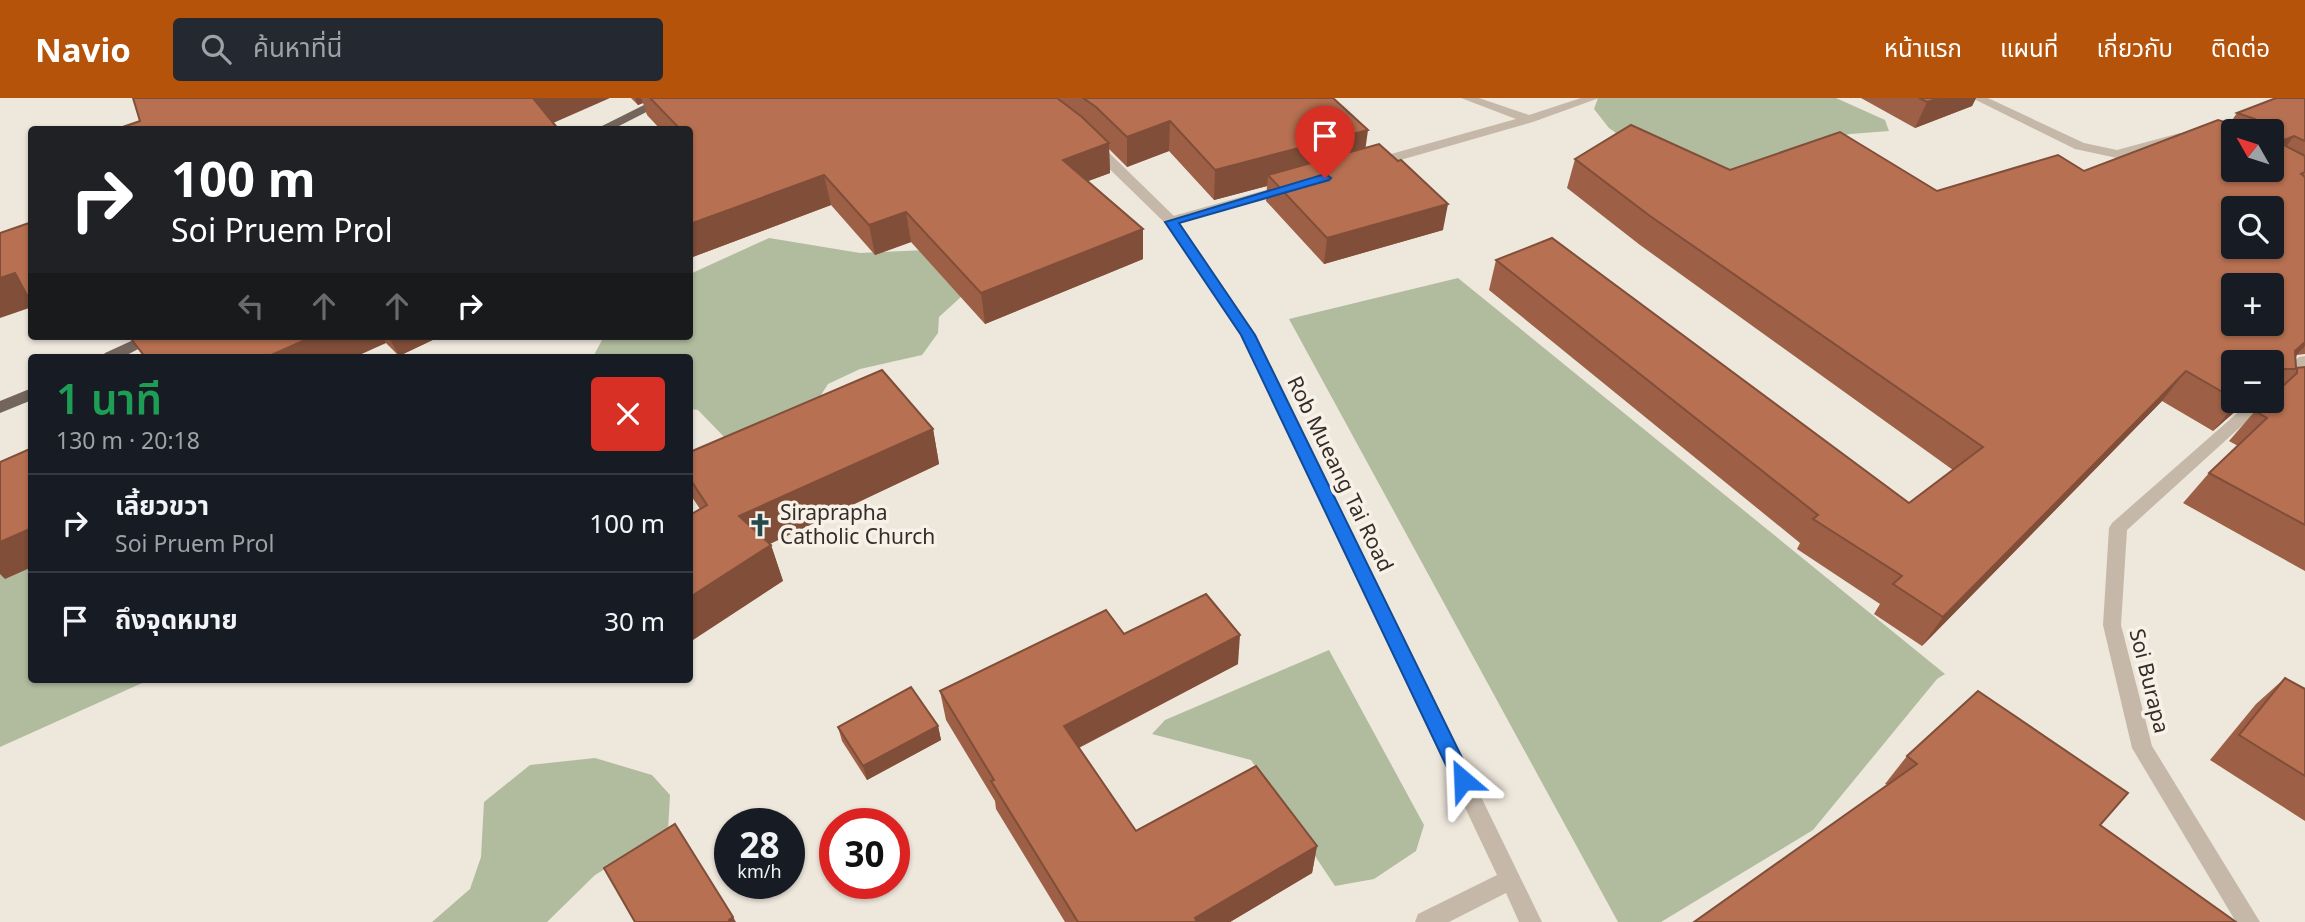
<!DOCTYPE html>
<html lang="th">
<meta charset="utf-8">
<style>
:root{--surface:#171b24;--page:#242831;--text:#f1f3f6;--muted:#9ea1a6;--line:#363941;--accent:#b45309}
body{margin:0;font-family:"Noto Sans","Noto Sans Thai",sans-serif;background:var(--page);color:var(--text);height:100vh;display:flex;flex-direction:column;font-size:26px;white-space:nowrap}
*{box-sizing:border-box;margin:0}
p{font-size:23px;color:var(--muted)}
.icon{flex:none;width:38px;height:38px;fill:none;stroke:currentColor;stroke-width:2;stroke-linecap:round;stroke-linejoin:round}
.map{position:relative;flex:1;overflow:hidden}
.sheet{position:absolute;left:28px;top:256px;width:665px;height:329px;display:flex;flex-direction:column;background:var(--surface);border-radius:7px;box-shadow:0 2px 5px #0004}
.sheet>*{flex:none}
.guide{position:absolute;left:28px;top:28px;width:665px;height:214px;border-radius:7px;box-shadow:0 2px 5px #0004;background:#202124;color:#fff;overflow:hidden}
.needle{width:46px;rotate:309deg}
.controls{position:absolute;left:2221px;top:21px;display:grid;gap:14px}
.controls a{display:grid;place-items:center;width:63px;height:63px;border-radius:7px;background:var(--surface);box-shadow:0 2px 5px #0004;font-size:35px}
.speed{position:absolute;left:714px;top:710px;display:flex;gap:14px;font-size:35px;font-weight:700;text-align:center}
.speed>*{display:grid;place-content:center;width:91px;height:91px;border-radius:50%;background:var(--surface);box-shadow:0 2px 5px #0004;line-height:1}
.speed small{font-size:18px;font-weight:400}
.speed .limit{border:10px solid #d22;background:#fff;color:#111}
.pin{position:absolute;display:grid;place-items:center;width:60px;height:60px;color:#fff;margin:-72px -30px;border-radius:50% 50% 50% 0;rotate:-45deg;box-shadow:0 0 7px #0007}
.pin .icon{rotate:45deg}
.me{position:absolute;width:77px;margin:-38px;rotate:334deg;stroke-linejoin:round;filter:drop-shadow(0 0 5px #0008)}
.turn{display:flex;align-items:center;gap:24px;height:147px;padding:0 28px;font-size:32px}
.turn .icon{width:91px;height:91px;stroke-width:2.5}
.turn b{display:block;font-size:49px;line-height:60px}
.lanes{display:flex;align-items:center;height:66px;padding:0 28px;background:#0003;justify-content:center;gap:35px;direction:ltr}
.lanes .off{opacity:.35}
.round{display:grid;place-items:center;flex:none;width:74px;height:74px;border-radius:7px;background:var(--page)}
.overview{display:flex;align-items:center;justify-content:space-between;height:119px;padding:0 28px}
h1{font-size:42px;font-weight:600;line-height:52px;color:#1e9e55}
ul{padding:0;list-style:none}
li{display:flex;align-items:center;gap:21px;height:98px;padding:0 28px;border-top:2px solid var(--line)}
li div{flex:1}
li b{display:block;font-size:26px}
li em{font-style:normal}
header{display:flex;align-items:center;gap:42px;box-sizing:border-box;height:98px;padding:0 35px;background:var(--accent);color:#fff}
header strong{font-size:33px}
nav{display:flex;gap:38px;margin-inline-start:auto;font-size:24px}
.search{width:490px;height:63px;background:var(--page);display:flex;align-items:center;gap:18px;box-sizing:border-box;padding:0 24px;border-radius:7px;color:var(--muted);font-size:26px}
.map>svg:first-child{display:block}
.green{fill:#b0bc9d}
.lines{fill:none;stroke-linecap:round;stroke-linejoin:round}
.lane{fill:#c5b8a9;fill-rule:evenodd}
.street{fill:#c5b8a9;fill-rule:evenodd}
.primary{fill:#73655b;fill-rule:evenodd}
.wall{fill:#9d6046}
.shaded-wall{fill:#804e39}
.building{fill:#b77051;stroke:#804e39;stroke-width:2;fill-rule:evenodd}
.route{fill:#1a73e8;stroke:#114b97;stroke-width:2}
.labels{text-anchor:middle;stroke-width:7;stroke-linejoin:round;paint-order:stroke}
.street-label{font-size:21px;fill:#332c28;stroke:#f7f1e7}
.poi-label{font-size:21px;fill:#332c28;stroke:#f7f1e7;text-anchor:start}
</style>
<header>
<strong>Navio</strong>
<div class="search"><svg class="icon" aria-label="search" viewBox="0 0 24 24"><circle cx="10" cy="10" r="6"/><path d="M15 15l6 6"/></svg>ค้นหาที่นี่</div>
<nav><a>หน้าแรก</a><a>แผนที่</a><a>เกี่ยวกับ</a><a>ติดต่อ</a></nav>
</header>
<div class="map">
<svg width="2305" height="824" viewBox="0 0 2305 824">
<rect width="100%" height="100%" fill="#eee7dc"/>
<g class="green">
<polygon points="1598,0 1836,0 1885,22 1889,33 1850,36 1817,43 1750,87 1636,49 1609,30 1594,11"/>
<polygon points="769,140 860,155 926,152 986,176 939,219 938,235 922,257 860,271 828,286 796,336 729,344 698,312 690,311 690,259 593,259 602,242 609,238 690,238 690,176"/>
<polygon points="1458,180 1945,576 1937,581 1813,732 1661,824 1618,824 1289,221"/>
<polygon points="0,461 31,471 32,581 151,581 0,649"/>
<polygon points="1329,552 1424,727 1416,753 1374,781 1335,788 1251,662 1152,636 1165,622"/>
<polygon points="595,660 652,677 670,697 668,733 595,777 547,824 432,824 470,791 481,759 484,704 530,667"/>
</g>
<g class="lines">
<g class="lane">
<polygon points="1461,0 1479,0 1529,17 1581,0 1599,0 1533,24 1376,69 1366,69 1366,63 1516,21"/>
<polygon points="1972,0 1988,0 2084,45 2117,52 2180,35 2186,39 2117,60 2075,51"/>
<polygon points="1287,86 1294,90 1292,93 1171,127 1164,123 1166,120"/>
</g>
<g class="street">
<polygon points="1092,42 1097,43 1176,120 1256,237 1542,824 1519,824 1506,795 1449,824 1415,824 1418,816 1497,777 1241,237 1166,126 1087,49 1086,46"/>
<polygon points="2305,258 2305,272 2278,297 2272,298 2272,285 2299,259"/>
<polygon points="2251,303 2269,303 2127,432 2121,527 2152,648 2260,824 2236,824 2132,650 2103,527 2109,430 2112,425"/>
</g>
<g class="primary">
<polygon points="658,0 674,0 611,32 594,32"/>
<polygon points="142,238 163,238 123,259 102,259 105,255"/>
<polygon points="32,290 32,302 0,315 0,303"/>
</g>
</g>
<g class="wall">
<polygon points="631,0 1333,0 1365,50 1443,132 1324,166 1266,103 1267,88 1214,102 1169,53 1127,69 1109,51 1110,75 1088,83 1143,131 1143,161 985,226 911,144 875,157 831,107 690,160 690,32 661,32 647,17 643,5 638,7"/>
<polygon points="1861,0 1976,0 1972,8 1915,30"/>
<polygon points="2305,0 2305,256 2297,257 2296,259 2296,270 2305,269 2305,473 2183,405 2209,375 2238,348 2229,343 2255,313 2272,303 2272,264 2233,264 2233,303 2247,303 2213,333 2162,303 1922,548 1874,516 1880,506 1797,451 1800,445 1489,192 1496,162 1909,405 1953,372 1640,147 1567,90 1575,61 1730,72 1937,93 2084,73 2230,25 2237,15"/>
<polygon points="129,238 441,238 399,258 386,245"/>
<polygon points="933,331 939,366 770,446 771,447 783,483 700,411 690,396 690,354"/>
<polygon points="1124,536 1238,566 1079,650 1136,733 1317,748 1312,775 1230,824 1065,824 996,711 995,703 946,622 940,593"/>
<polygon points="2285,580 2305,591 2305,723 2210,662 2256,606"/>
<polygon points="938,628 941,642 867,682 842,643 838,629"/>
<polygon points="1907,658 2100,727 1888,687 1885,686"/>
</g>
<g class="shaded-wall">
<polygon points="533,0 610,0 544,29"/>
<polygon points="635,0 641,0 643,5 638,7"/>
<polygon points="1939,0 1976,0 1972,8 1915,30 1927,4"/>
<polygon points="1170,23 1169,53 1127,69 1127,39"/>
<polygon points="1368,32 1364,61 1268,77 1267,88 1214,102 1215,72"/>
<polygon points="2294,38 2273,67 2278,44"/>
<polygon points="1109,45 1110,75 1064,92 1063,62"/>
<polygon points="824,77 831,107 690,160 690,126"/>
<polygon points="1448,106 1443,132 1324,166 1327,140"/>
<polygon points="906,114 911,144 875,157 869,127"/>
<polygon points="1143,131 1143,161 985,226 981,195"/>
<polygon points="15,175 32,195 32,209 0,220 0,180"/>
<polygon points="314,238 383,238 386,245 355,259 267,259"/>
<polygon points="388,238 441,238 399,258"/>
<polygon points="2305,244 2305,248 2283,271 2295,253"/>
<polygon points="2186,273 2162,303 1922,548 1943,519"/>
<polygon points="2238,303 2247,303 2213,333"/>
<polygon points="933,331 939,366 752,454 739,418"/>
<polygon points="32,430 32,469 5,481 0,476 0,444"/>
<polygon points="771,447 783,483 690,544 690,499"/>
<polygon points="1240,537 1238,566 1066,656 1064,628"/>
<polygon points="938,628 941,642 867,682 863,668"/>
<polygon points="1317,748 1312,775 1230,824 1195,824 1195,820"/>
<polygon points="733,819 736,824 730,824 729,822"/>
</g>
<g class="building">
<polygon points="133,0 533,0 559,32 114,32 140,23"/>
<polygon points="650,0 1057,0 1082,19 1109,45 1063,62 1143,131 981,195 906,114 869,127 824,77 690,126 690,32 681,32"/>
<polygon points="1083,0 1333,0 1368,32 1215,72 1170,23 1127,39 1096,9"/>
<polygon points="1919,0 1939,0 1927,4"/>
<path d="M 2276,0 L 2305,0 L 2305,43 L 2294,38 L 2278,44 L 2305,58 L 2305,74 L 2301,76 L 2305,79 L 2305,244 L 2295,253 L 2296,270 L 2305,269 L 2305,427 L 2209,375 L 2267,320 L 2255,313 L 2266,303 L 2272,303 L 2272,298 L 2297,275 L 2297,271 L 2274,271 L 2272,274 L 2272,264 L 2233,264 L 2233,300 L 2186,273 L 1943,519 L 1893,486 L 1902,478 L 1813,421 L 1818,417 L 1496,162 L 1552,140 L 1909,405 L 1983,349 L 1650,118 L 1575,61 L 1631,27 L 1730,72 L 1840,34 L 1937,93 L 2058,57 L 2084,73 L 2218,22 L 2255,33 L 2255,21 L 2237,15 ZM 2233,33 L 2272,33 L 2272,72 L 2233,72 ZM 2233,110 L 2272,110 L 2272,149 L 2233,149 ZM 2233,187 L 2272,187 L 2272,226 L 2233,226 Z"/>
<polygon points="1379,46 1398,63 1401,62 1448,106 1327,140 1268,77"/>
<polygon points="32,124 32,197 28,199 15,175 0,180 0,135"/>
<polygon points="129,238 314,238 267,259 145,259"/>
<polygon points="882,272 933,331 739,418 771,447 690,499 690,417 707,407 690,381 690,354"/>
<polygon points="32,350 32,430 0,444 0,364"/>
<polygon points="1206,496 1240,537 1064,628 1136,733 1256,668 1317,748 1195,820 1197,824 1078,824 991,683 994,682 940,593 1106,512 1124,536"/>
<polygon points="2285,580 2305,591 2305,678 2239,637"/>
<polygon points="911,589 938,628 863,668 838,629"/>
<polygon points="1978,593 2128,695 2100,727 2236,824 1694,824 1917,666 1907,658"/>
<polygon points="675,726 733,819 729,822 730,824 635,824 604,770"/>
</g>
<polygon class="route" points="1325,76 1331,80 1329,82 1179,125 1255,237 1473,682 1470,688 1463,691 1456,688 1241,237 1165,124"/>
<defs>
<g id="church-bare" transform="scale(1.89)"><path d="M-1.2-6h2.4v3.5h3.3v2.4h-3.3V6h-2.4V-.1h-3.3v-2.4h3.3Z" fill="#234a4f" stroke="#f7f1e7" stroke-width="2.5" paint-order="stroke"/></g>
</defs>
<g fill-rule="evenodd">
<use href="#church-bare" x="760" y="427"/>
</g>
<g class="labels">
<g class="street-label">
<text transform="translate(1340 376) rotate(64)" y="7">Rob Mueang Tai Road</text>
<text transform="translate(2149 583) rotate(76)" y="7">Soi Burapa</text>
</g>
<g class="poi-label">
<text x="780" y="422">Siraprapha<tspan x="780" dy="24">Catholic Church</tspan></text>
</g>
</g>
</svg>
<div class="controls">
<a><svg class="needle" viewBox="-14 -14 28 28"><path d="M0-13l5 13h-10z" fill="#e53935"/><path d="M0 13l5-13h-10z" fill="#9ea1a6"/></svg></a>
<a><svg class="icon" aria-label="search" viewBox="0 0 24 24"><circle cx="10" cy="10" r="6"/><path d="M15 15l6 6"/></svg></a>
<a>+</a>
<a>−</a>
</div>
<div class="speed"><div>28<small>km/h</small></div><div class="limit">30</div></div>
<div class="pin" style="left:1325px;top:80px;background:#d93025"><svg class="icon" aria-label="arrive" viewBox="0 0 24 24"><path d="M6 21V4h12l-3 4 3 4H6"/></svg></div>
<svg class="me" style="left:1463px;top:682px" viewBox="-20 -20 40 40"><path d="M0-17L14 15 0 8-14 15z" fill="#1a73e8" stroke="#fff" stroke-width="4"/></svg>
<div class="guide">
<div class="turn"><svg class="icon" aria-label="right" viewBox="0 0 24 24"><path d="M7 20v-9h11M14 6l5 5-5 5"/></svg><div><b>100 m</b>Soi Pruem Prol</div></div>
<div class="lanes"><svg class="icon off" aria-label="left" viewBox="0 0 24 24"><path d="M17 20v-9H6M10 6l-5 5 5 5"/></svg><svg class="icon off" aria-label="ahead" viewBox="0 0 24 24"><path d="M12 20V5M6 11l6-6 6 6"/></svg><svg class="icon off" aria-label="ahead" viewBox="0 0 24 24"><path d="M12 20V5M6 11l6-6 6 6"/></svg><svg class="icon" aria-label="right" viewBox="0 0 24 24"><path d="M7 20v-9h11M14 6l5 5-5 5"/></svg></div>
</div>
<section class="sheet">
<div class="overview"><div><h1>1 นาที</h1><p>130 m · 20:18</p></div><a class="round" style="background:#d93025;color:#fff"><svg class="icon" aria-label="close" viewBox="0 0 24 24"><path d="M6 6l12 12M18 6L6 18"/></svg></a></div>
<ul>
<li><svg class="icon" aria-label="right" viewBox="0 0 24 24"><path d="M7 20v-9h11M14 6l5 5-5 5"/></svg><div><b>เลี้ยวขวา</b><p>Soi Pruem Prol</p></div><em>100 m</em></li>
<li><svg class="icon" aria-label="arrive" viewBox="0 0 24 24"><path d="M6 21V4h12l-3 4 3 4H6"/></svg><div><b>ถึงจุดหมาย</b></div><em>30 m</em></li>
</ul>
</section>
</div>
